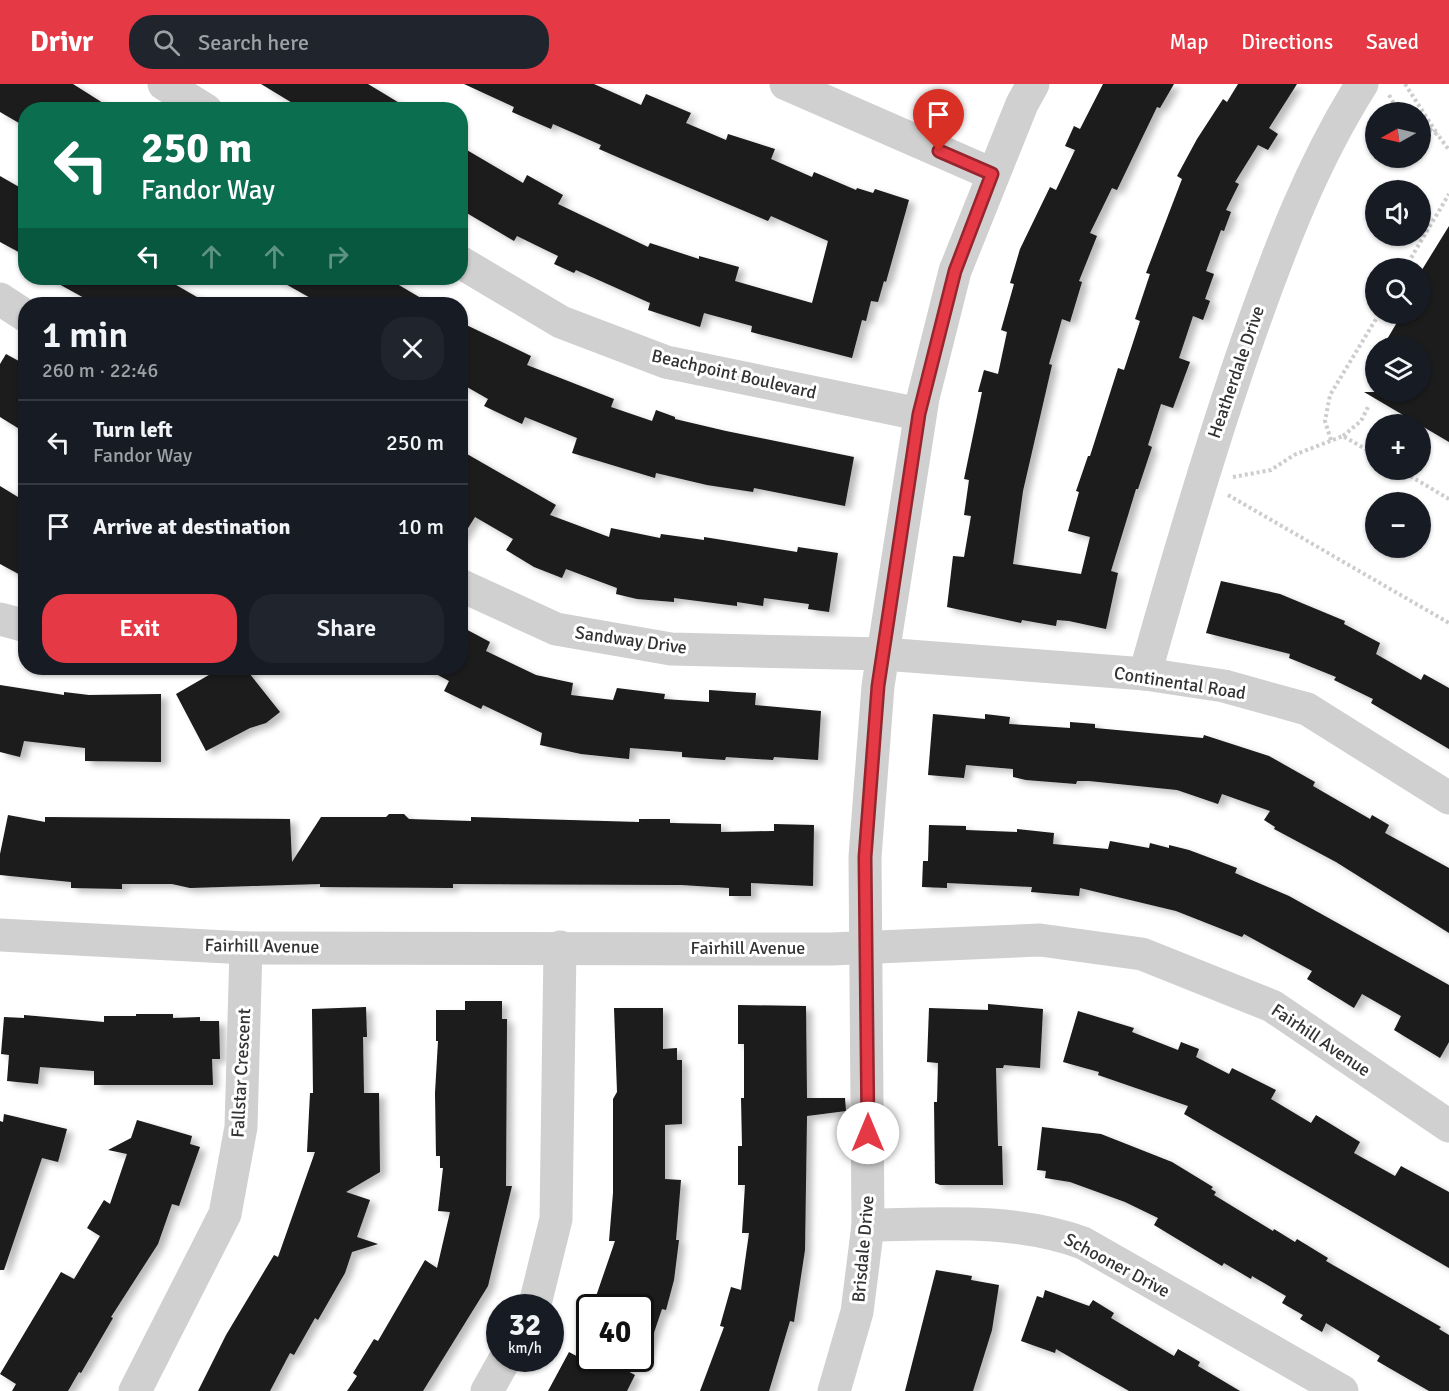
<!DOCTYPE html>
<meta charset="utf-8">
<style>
:root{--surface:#171b24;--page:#20242c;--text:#f1f3f6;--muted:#9ea1a6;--line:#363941;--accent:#e63946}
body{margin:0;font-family:Signika,sans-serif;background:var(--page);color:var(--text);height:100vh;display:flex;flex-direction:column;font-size:22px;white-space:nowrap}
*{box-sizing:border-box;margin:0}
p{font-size:20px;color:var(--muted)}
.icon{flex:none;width:33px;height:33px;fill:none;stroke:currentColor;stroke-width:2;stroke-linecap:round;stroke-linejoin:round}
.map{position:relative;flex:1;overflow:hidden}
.panel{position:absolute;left:18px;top:213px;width:450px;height:378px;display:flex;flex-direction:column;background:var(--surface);border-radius:24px;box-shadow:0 2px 4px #0004}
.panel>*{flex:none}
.banner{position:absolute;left:18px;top:18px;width:450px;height:183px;border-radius:24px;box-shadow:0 2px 4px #0004;background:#0b6e4f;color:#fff;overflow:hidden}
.needle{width:39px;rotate:262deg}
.tools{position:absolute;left:1365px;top:18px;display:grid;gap:12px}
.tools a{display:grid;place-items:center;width:66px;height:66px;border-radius:50%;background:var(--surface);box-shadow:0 2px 4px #0004;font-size:30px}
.speed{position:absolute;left:486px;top:1210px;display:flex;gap:12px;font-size:30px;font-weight:700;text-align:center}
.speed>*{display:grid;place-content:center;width:78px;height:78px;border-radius:50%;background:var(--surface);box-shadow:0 2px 4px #0004;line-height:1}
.speed small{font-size:15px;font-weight:400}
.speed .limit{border:3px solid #111;border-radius:9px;background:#fff;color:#111}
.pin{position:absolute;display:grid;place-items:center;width:51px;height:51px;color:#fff;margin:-62px -26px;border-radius:50% 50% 50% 0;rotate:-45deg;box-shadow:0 0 6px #0007}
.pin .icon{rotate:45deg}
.me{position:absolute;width:66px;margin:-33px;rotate:0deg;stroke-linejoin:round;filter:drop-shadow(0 0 4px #0008)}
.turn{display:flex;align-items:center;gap:21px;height:126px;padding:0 24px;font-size:27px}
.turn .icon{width:78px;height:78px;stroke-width:2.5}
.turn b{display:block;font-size:42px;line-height:51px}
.lanes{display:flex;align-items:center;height:57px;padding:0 24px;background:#0003;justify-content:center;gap:30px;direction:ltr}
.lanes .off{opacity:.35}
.round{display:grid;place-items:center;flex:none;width:63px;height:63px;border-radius:24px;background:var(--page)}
.head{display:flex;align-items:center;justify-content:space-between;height:102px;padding:0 24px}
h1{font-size:36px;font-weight:600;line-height:45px}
.button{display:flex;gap:12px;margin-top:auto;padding:12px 24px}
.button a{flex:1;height:69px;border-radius:24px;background:var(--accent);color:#fff;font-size:24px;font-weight:600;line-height:69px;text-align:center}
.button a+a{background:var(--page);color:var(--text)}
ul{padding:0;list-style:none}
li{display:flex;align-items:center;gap:18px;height:84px;padding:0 24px;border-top:2px solid var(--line)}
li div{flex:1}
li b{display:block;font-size:22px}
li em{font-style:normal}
header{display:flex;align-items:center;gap:36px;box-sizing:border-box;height:84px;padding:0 30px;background:var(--accent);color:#fff}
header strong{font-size:28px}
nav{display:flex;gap:33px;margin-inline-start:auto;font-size:21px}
.search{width:420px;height:54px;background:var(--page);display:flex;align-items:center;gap:15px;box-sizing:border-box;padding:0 21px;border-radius:24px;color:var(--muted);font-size:22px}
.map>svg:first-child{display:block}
.building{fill:#1a1a1a;filter:url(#shadow)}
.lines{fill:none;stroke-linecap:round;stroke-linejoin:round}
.path{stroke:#cdcdcd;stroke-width:4;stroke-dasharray:3 3;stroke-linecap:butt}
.minor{stroke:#d0d0d0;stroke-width:33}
.route-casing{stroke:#96252e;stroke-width:15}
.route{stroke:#e63946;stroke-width:10}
.labels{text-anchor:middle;stroke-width:6;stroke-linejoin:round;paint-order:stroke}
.street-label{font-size:18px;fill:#333;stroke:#fff}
</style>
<header>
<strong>Drivr</strong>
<div class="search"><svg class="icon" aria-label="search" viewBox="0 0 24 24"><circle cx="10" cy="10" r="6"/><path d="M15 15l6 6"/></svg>Search here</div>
<nav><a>Map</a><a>Directions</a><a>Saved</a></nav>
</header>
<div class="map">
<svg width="1449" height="1307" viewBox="0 0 1449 1307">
<defs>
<filter id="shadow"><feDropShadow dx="6" dy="4" stdDeviation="3" flood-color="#0004"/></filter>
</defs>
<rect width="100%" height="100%" fill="#fff"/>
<g class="building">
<polygon points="0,0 73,0 114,26 26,26 19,39 0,28"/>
<polygon points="261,0 368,0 411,26 304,26"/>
<polygon points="464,0 594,0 641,21 646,10 691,29 686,39 726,56 728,50 775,65 771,75 812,93 814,88 856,106 857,104 873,109 875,105 909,116 886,198 884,197 878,218 871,217 866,237 862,236 852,274 751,248 752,242 704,229 700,243 648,226 650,219 576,186 574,189 554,180 558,172 517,152 514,157 460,125 460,62 523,99 527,91 563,111 558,120 648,163 650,159 699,175 699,172 739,183 735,197 812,219 828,157 771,132 768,137 638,82 599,65 601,61 553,40 551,45 512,28 514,23"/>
<polygon points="1103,0 1174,0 1160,24 1157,23 1117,106 1112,104 1090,149 1097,152 1079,197 1082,198 1070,238 1062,235 1049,280 1052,281 1023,407 1013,480 1081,490 1090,453 1068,447 1079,408 1076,407 1088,372 1090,372 1118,284 1124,286 1140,237 1135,235 1150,190 1146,189 1182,95 1177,92 1197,55 1223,15 1227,18 1238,0 1297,0 1269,44 1278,50 1268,66 1258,61 1235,98 1239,100 1226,126 1231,128 1224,147 1221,146 1206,187 1214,190 1205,215 1210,217 1203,236 1193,232 1179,274 1190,278 1173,324 1161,320 1148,361 1152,363 1138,405 1136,405 1111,487 1118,489 1106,545 1069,537 1057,536 1056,542 1022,536 1021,539 947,523 953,472 964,473 971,432 964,431 969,396 964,395 982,308 978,308 984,286 998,290 1007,248 1001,246 1014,200 1010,199 1020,165 1050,103 1056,106 1075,66 1065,62 1074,42 1080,45"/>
<polygon points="0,92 26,107 26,172 0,158"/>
<polygon points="1449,142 1449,358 1364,308 1420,308 1420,262 1383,262 1402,230 1420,230 1420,189"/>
<polygon points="48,194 164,194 209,220 95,220"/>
<polygon points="275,194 387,194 431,220 321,220"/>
<polygon points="460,238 531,272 527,281 614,315 611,323 652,337 656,326 675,333 675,335 726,347 854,373 845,422 754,404 753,408 707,401 656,389 655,394 572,369 577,354 525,333 522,340 484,322 488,315 460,299"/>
<polygon points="6,270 26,281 26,349 0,333 0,280"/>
<polygon points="460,366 556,421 550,431 609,453 611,444 660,454 661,450 704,456 704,453 797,468 798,463 838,469 829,528 808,525 809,520 764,514 763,522 737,518 737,522 674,514 674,518 637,515 616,510 617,504 566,485 562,494 534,483 506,466 513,455 475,433 460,457"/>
<polygon points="0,402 26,418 26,494 0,480"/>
<polygon points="1221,497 1280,510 1345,537 1344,540 1380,559 1376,570 1421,596 1424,590 1449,604 1449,665 1371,619 1373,615 1334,596 1336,593 1289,574 1290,570 1206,549"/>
<polygon points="460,542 490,558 486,567 536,591 573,599 571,611 613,616 617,604 665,610 664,615 709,618 709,606 737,608 756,609 755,621 821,627 818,676 774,673 773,676 726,673 725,676 682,673 682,668 630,664 629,675 581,670 540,661 542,649 483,621 481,625 444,607 449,597 425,584 460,584"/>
<polygon points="221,584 245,584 280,628 266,639 250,644 206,667 176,610"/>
<polygon points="0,601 64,611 64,608 89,611 161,610 161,678 85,677 85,664 24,657 20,673 0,668"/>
<polygon points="933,630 985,635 985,630 1010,633 1009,640 1070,644 1070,638 1095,640 1095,644 1203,654 1204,651 1269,672 1315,698 1313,702 1370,735 1372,731 1389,741 1385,749 1449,784 1449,849 1336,778 1274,745 1275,743 1264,736 1270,727 1222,710 1218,720 1177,706 1089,697 1077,697 1076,700 1026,696 1013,693 1013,685 966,681 964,694 928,691"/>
<polygon points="389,730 404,730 409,735 471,737 471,733 639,738 639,735 670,735 670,739 721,740 721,748 774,747 774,740 814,741 813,802 751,799 751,812 729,812 729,804 682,801 453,800 453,804 320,803 320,800 190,804 172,800 122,800 122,805 71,804 71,798 0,791 0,770 8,731 45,738 45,733 290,735 292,778 321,733 386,733"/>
<polygon points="929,741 966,742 966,746 1017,748 1017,745 1054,749 1053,760 1108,765 1110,757 1149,764 1150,759 1169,764 1169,761 1189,766 1237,784 1235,789 1289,812 1449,901 1449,958 1440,974 1394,946 1401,932 1362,910 1354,924 1307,895 1312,887 1244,850 1242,853 1176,827 1080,804 1079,812 1031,808 1032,803 947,799 947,804 922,803 923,777 928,777"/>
<polygon points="465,917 502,917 502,935 507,935 506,1102 512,1102 488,1202 423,1307 347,1307 357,1292 353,1289 374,1255 378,1257 425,1176 437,1184 450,1128 438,1127 443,1084 440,1084 440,1072 436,1072 435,1009 438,957 436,957 436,926 465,926"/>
<polygon points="988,920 1043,925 1040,984 1004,981 1003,984 996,984 998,1062 1002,1062 1003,1101 940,1101 935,1099 934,1018 937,1018 938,979 927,978 929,924 988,926"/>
<polygon points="738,921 806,922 807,1014 845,1014 846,1027 807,1032 805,1166 794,1238 790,1237 769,1307 700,1307 724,1243 720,1242 731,1203 741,1206 749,1149 742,1149 745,1101 738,1101 738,1062 742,1062 741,1014 744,1014 744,960 738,960"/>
<polygon points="366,923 367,953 363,953 364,1009 379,1009 380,1088 346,1108 370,1116 357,1153 378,1160 352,1168 345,1189 318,1236 315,1234 294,1271 290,1269 270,1307 198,1307 226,1251 274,1171 278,1173 315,1068 307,1068 310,1009 313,1009 312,925"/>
<polygon points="614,924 663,924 663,965 677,964 677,976 682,976 682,1040 665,1041 665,1095 681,1096 676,1156 679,1156 674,1196 666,1226 662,1225 644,1278 640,1277 640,1224 592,1224 615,1157 609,1157 613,1109 613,1015 617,1008"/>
<polygon points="1078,927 1134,944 1132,948 1178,966 1181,958 1199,965 1196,973 1229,990 1232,984 1276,1006 1271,1015 1311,1039 1316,1031 1360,1058 1354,1069 1395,1092 1401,1082 1449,1108 1449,1184 1184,1030 1188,1022 1098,991 1099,988 1063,978"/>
<polygon points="136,930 173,930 173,934 200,933 200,937 219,937 220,975 212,975 213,1001 94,1001 94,987 40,983 38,1000 7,997 9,971 1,970 4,933 24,934 24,931 104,938 104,932 136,932"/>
<polygon points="4,1030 67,1045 58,1078 42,1074 4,1186 0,1186 0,1037 3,1038"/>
<polygon points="137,1036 192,1052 190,1060 200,1063 179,1122 172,1120 158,1160 111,1233 113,1234 81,1289 79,1288 68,1307 12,1307 16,1300 0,1290 61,1188 74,1195 100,1152 87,1144 104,1116 110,1120 127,1070 108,1066 131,1054"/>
<polygon points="1042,1043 1101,1050 1172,1078 1213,1103 1211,1105 1216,1108 1214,1111 1273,1147 1274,1145 1295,1158 1297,1155 1328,1174 1326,1177 1441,1243 1439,1245 1449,1251 1449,1307 1429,1307 1377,1277 1380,1272 1326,1239 1322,1248 1300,1235 1303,1231 1282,1219 1286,1212 1252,1192 1251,1195 1224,1179 1222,1182 1154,1141 1158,1134 1125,1118 1070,1098 1045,1094 1046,1087 1037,1086"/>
<polygon points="936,1186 972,1192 971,1196 999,1201 992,1246 973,1307 905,1307"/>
<polygon points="1045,1206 1089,1222 1093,1216 1114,1229 1111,1234 1174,1272 1178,1265 1200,1278 1198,1282 1240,1307 1129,1307 1056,1265 1055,1269 1021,1257 1037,1212 1043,1214"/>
<polygon points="569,1268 582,1275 605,1275 635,1291 627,1307 548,1307"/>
</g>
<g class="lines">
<g class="path">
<polyline points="1405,0 1438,51"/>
<polyline points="1389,11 1397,25 1403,28"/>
<polyline points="1420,38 1438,51 1449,66"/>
<polyline points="1405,184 1449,110"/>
<polyline points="1343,352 1361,337 1369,321"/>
<polyline points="1331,356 1325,337 1330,311 1379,230"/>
<polyline points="1400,386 1449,415"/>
<polyline points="1233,393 1271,386 1294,371 1343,352 1376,371"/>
<polyline points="1228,411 1449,539"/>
</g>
<g class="minor">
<polyline points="164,0 206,26"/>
<polyline points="786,0 992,90"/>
<polyline points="460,178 561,238 666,278 919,330"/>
<polyline points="0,215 26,232"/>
<polyline points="460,501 556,545 671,565 883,570 1145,590 1224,602 1307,625 1449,714"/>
<polyline points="0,535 26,542"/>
<path d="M 1145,590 C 1177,476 1210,363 1249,252 C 1280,164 1312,79 1362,0"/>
<polyline points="0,851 246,864 831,865 1040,856 1142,870 1272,922 1449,1042"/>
<path d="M 868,1141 C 941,1140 1015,1134 1083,1159 L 1342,1307"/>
<polyline points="534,1224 556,1135 560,863"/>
<polyline points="135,1307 225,1130 241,1043 246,864"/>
<polyline points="487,1307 505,1275"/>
<polyline points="834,1307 857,1228 868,1141 865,773 878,602 923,314 955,187 1022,20 1033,0"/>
</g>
</g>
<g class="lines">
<g class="route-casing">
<polyline id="route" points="868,1049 865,773 878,602 919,330 955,187 992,90 939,67"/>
</g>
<use href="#route" class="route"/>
</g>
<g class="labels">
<g class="street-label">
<text transform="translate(1236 288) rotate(-71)" y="6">Heatherdale Drive</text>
<text transform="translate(734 290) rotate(13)" y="6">Beachpoint Boulevard</text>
<text transform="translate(631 556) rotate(8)" y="6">Sandway Drive</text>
<text transform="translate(1180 599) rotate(9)" y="6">Continental Road</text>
<text transform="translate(262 862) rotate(1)" y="6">Fairhill Avenue</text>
<text x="748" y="870">Fairhill Avenue</text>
<text transform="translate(1321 956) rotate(34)" y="6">Fairhill Avenue</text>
<text transform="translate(241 989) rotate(-87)" y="6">Fallstar Crescent</text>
<text transform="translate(863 1165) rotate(-85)" y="6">Brisdale Drive</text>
<text transform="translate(1117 1181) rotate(28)" y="6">Schooner Drive</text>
</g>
</g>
</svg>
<div class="tools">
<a><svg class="needle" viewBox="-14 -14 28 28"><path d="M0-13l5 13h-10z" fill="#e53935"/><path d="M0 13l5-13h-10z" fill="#9ea1a6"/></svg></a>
<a><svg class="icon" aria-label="sound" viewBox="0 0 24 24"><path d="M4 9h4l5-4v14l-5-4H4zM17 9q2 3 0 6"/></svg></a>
<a><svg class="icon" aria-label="search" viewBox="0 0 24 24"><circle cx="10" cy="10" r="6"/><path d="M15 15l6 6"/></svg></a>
<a><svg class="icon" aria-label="layers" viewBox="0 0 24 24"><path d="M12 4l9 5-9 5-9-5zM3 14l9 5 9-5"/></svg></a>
<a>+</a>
<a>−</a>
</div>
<div class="speed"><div>32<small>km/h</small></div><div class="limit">40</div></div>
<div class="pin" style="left:939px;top:67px;background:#d93025"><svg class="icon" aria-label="arrive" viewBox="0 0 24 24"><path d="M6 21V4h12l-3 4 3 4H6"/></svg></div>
<svg class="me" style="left:868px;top:1049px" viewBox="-20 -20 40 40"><circle r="19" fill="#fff"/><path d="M0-13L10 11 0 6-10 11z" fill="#e63946"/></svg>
<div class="banner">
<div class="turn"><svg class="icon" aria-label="left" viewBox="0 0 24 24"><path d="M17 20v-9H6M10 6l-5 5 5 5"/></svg><div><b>250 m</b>Fandor Way</div></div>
<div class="lanes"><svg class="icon" aria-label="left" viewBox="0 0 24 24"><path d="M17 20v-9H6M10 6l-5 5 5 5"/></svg><svg class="icon off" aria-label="ahead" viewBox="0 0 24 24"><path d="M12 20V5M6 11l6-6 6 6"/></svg><svg class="icon off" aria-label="ahead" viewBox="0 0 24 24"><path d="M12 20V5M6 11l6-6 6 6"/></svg><svg class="icon off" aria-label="right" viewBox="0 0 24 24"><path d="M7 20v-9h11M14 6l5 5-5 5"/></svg></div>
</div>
<section class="panel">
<div class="head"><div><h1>1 min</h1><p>260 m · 22:46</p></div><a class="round"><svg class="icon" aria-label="close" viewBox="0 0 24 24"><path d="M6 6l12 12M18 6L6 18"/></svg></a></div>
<ul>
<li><svg class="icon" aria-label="left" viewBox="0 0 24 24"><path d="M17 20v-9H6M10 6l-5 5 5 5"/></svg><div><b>Turn left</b><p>Fandor Way</p></div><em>250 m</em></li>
<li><svg class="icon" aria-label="arrive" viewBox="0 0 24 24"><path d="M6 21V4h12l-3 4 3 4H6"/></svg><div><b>Arrive at destination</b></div><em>10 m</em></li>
</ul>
<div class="button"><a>Exit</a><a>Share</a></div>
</section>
</div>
